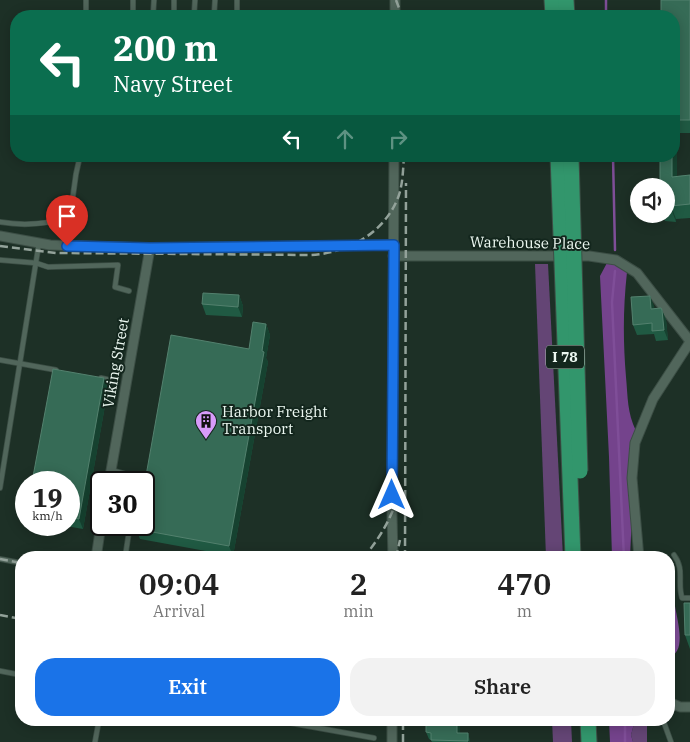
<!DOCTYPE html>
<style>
:root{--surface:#fff;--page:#f2f2f2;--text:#222;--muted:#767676;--accent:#1a73e8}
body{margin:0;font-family:"IBM Plex Serif",serif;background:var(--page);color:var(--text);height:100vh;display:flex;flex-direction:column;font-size:19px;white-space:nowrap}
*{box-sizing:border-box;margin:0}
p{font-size:16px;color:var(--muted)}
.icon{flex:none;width:28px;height:28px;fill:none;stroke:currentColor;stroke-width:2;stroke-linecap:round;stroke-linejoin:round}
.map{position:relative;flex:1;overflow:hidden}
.drawer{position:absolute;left:15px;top:551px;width:660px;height:175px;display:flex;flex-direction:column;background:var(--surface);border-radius:20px;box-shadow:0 2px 12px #0003}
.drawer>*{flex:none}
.banner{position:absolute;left:10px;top:10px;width:670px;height:152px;border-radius:20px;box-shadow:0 2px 12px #0003;background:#0b6e4f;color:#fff;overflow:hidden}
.buttons{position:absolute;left:630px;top:178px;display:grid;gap:10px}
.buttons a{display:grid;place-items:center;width:45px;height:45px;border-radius:50%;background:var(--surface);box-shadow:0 2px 12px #0003;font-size:25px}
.speed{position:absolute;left:15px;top:471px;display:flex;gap:10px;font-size:25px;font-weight:700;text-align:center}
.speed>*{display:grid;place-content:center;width:65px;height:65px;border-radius:50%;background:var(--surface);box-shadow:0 2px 12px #0003;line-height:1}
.speed small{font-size:12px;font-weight:400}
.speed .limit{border:2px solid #111;border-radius:8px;background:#fff;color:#111}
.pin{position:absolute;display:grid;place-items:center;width:42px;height:42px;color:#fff;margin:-51px -21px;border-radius:50% 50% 50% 0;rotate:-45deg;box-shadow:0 0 5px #0007}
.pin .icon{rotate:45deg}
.me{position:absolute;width:55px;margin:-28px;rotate:0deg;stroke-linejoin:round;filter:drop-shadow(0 0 4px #0008)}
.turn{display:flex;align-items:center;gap:18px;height:105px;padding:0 20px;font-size:22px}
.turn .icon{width:65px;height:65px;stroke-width:2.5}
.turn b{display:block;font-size:35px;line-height:42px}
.lanes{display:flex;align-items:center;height:48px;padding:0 20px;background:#0003;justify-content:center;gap:25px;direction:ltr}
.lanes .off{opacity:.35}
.eta{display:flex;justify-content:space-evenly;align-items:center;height:85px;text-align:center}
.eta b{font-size:30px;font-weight:600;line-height:35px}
.button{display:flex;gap:10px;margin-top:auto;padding:10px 20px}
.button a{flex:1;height:58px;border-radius:20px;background:var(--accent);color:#fff;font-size:20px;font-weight:600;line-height:58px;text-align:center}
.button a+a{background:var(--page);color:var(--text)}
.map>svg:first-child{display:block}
.green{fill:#644575}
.forest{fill:#74438c}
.water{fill:#7f4e98}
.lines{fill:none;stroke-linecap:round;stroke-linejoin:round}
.stream{stroke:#7f4e98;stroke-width:2.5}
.lane-casing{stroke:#3c4e45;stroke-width:6}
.street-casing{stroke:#3c4e45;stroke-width:11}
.highway-casing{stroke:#3c4e45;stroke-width:17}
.lane{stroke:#51665b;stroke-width:4.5}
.street{stroke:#51665b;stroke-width:9}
.highway{stroke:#32966c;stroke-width:15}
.rail{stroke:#93a29a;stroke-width:2.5;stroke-dasharray:8 4;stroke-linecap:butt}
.highway-bridge-casing{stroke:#3c4e45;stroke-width:17;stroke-linecap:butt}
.highway-bridge{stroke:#32966c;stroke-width:15}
.wall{fill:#205a43}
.shaded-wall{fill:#164230}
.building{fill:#366b56;stroke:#53816e}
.route-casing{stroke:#114b97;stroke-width:12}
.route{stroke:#1a73e8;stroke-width:9}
.labels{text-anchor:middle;stroke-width:4;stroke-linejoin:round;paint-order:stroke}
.shield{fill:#13261d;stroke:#abb9b1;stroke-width:1}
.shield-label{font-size:14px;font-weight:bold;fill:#ecf8f1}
.street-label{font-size:15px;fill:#ecf8f1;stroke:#13261d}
.poi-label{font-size:15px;fill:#ecf8f1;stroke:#13261d;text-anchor:start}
</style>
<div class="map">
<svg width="690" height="742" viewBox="0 0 690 742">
<rect width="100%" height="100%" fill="#1d3026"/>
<g class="green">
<polygon points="535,264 548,264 563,557 546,557"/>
<polygon points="552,720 571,720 572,742 553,742"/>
<polygon points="635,720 647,720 647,742 633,742 631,735"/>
</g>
<g class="forest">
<path d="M 608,261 L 627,272 C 623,309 623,340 626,377 C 628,398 627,412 636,431 L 630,557 L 612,557 L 609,457 L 600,276 Z"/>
<polygon points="609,720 635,720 631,735 633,742 610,742"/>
</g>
<path class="water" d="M 669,565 L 673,568 C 675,578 673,589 674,599 C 675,613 687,647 673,655 L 669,654 Z"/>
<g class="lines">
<g class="stream">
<polyline points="606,0 606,16"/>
<polyline points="613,156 615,250"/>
<polyline points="615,271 612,302 624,558"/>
<polyline points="625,742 625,720"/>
</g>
<g class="lane-casing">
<g id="lane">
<polyline points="86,16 86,0"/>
<polyline points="133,16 133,0"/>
<polyline points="153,16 154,0"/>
<polyline points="174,16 174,0"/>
<polyline points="194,16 195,0"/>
<polyline points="214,16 215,0"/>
<polyline points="237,16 237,0"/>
<path d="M 0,222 C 23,226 48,224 70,217 L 76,174 L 80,156"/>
<polyline points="0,260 36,263 48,267 118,265 115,287 129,291"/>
<polyline points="0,360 56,370"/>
<polyline points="101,378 114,381"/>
<polyline points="111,470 132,476 136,482"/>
<polyline points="0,488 39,243"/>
<path d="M 674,555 C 685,570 677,581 682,598 L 690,598"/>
<polyline points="125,558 130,525"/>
<polyline points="0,559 21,563"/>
<polyline points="0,671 21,675"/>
<polyline points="274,720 374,738"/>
<polyline points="663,720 671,742"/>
<polyline points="95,742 99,720"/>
</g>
</g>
<g class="street-casing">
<g id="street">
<polyline points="395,16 395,0"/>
<polyline points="0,236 50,245 150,248 394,245"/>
<polyline points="393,256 589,256 616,260 637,273 690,341"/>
<polyline points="109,482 150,248"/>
<polyline points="96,558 101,525"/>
<polyline points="393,558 392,515 394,156"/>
<polyline points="639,558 632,478 635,443 653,399 690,342"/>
<polyline points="669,702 680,707 690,707"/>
<polyline points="392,742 392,720"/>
</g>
</g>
<g class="highway-casing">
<g id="highway">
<polyline points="552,0 553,16"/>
<polyline points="566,0 567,16"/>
<polyline points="588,720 589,742"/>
</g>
</g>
<use href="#lane" class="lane"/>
<use href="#street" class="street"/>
<use href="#highway" class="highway"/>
<g class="rail">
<polyline points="396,0 402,16"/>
<path d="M 0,246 L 56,253 L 311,255 C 349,253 386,232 399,195 C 403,182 403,169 404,156"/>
<path d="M 363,558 C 381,537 395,513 400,486"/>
<polyline points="396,558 400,540"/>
<polyline points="405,558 406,183"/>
<polyline points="0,559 21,563"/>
<polyline points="0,615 21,619"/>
<polyline points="403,742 403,720"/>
</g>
<g class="highway-bridge-casing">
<g id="highway-bridge">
<polyline points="558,156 573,558"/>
<polyline points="571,156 580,471"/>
</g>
</g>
<use href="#highway-bridge" class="highway-bridge"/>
</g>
<g class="wall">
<polygon points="690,0 690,133 677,133 677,176 690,175 690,218 676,219 676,222 665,221 662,214 666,214 666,186 674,156 674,16"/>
<polygon points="239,295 243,306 242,317 206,315 202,304"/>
<polygon points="650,296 654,308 662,310 666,320 668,340 656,341 654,334 637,335 633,325"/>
<polygon points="266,324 270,335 266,358 268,362 233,556 140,539 136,529 249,349"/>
<polygon points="104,378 108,389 83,529 60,525 69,525 69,482"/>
<polygon points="690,603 690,649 685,635"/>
<polygon points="426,720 460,720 460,733 468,733 470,742 432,742 431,740 429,739 426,732"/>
</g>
<g class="shaded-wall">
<polygon points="674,124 677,133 677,191 672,177 672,156 674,156"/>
<polygon points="671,206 676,219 676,222 671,208"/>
<polygon points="239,295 243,306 242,317 238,307"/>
<polygon points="650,296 654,306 655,319 651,309"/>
<polygon points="662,310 666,320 668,340 664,330"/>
<polygon points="266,324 270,335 266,358 268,362 233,556 229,546"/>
<polygon points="104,378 108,389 83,529 79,519"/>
<polygon points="457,720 460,720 460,740 457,733"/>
<polygon points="468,733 470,740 470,742 468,742"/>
</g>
<g class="building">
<polygon points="661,0 690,0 690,120 674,120 674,16 661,16"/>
<polygon points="660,156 672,156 672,177 690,175 690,204 671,206 671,208 666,208 666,186 660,186"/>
<polygon points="203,293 239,295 238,307 202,304"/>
<polygon points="650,296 651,309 661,308 662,310 664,330 652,331 652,323 633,325 631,297"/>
<polygon points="253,322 266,324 262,351 264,352 229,546 136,529 137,525 144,525 144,487 171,335 249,349"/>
<polygon points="53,369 104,378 79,519 69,517 69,482 32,482"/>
<polygon points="684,603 690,603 690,635 685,635"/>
<polygon points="426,720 457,720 457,733 468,733 468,741 431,740 431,733 426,732"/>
</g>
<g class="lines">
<g class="route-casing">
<polyline id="route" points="67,246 150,248 394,245 392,495"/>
</g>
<use href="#route" class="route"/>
</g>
<defs>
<g id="building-pin" transform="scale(1.125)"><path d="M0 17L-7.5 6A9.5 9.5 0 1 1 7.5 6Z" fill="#d79bf9" stroke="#13261d"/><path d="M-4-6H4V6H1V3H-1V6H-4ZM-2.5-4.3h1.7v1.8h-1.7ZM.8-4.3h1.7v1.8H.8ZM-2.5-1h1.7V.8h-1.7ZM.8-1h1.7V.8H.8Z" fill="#111"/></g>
</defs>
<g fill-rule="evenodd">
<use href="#building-pin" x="206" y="421"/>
</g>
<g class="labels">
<rect class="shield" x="546" y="345.5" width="38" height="23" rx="4"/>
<g class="shield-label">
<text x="565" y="362">I 78</text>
</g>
<g class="street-label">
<text transform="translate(530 243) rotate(1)" y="5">Warehouse Place</text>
<text transform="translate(116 363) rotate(-80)" y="5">Viking Street</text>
</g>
<g class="poi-label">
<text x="222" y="417">Harbor Freight<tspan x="222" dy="17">Transport</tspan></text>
</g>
</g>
</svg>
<div class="buttons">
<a><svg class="icon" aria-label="sound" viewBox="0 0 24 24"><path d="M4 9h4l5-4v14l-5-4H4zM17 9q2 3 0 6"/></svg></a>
</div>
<div class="speed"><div>19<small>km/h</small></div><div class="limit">30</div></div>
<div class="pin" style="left:67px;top:246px;background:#d93025"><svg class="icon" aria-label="arrive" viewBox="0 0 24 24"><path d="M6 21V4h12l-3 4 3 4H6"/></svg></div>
<svg class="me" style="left:392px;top:495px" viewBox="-20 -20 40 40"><path d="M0-17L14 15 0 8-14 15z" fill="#1a73e8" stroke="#fff" stroke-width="4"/></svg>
<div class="banner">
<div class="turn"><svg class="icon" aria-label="left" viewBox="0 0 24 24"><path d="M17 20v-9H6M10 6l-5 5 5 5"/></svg><div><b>200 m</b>Navy Street</div></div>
<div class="lanes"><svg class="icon" aria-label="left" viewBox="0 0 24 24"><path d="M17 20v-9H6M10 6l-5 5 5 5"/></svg><svg class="icon off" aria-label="ahead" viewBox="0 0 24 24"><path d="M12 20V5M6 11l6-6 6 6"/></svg><svg class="icon off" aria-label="right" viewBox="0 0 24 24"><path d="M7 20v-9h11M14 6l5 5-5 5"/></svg></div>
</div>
<section class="drawer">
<div class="eta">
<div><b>09:04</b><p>Arrival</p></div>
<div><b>2</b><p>min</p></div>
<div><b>470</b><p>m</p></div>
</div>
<div class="button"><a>Exit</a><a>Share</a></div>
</section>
</div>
